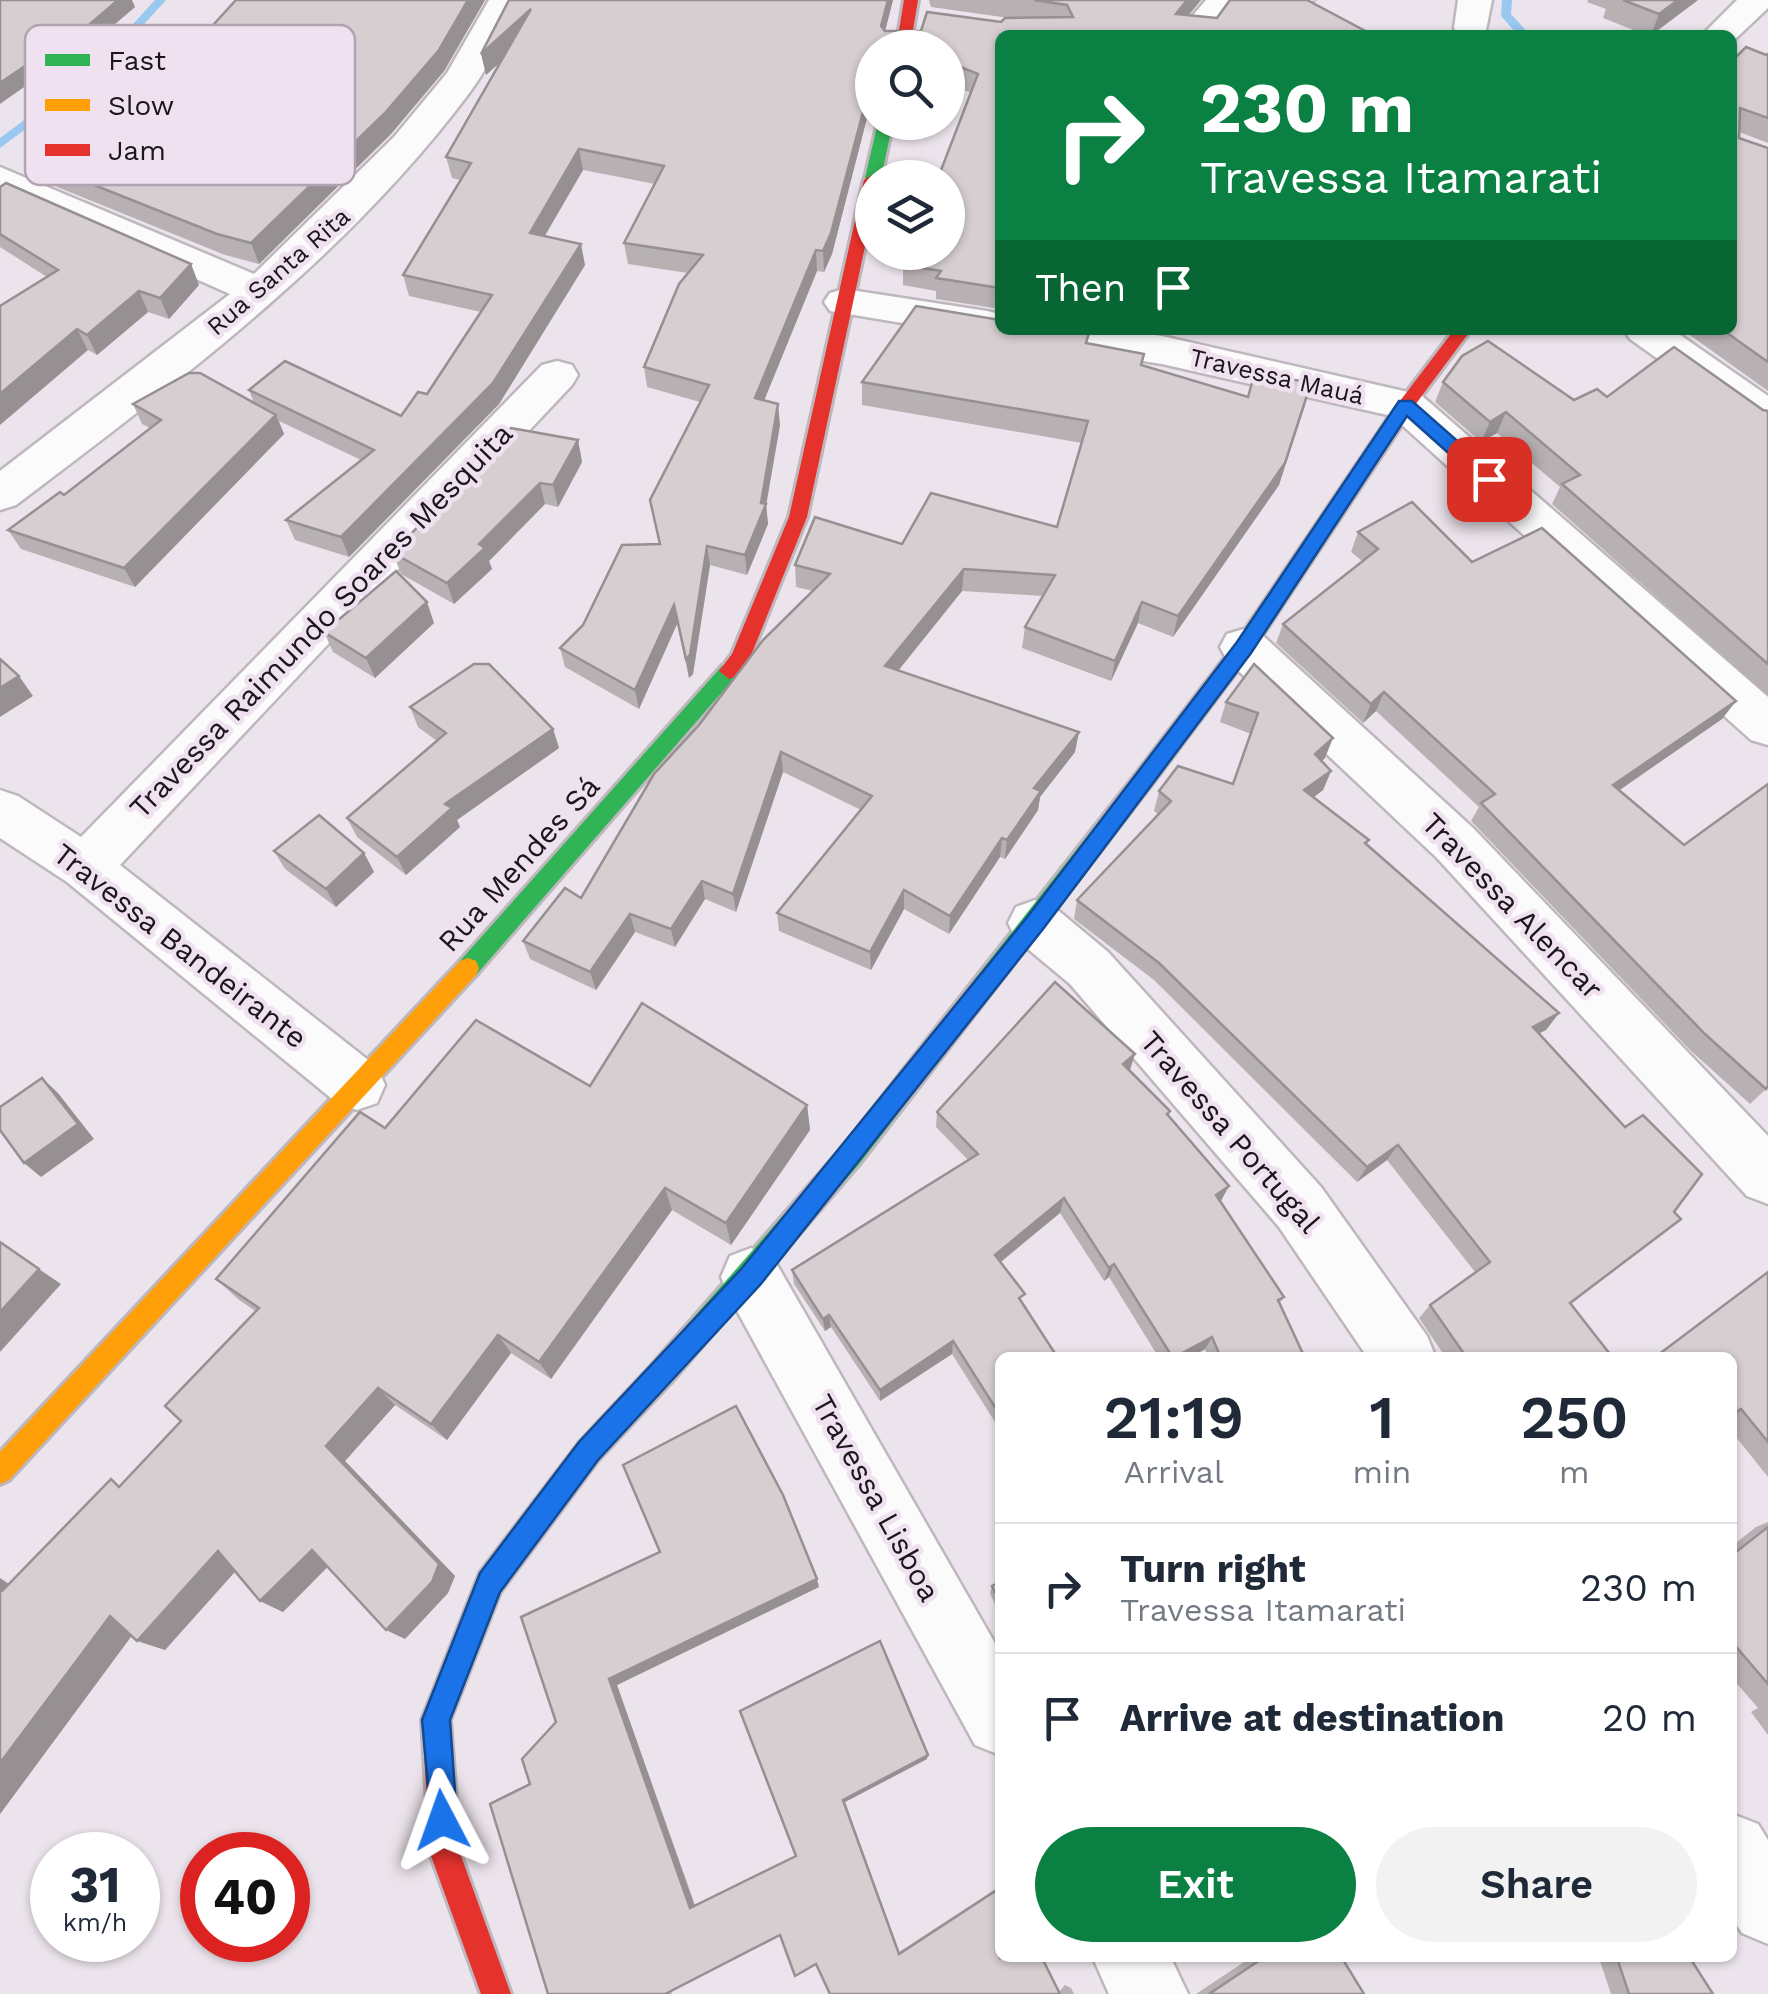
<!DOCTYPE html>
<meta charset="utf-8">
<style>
:root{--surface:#fff;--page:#f2f2f3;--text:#1f2937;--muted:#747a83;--line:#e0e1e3;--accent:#0b8043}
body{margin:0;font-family:"Work Sans",sans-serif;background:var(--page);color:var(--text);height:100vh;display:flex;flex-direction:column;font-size:38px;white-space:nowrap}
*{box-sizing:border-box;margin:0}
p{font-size:32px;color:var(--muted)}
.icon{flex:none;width:55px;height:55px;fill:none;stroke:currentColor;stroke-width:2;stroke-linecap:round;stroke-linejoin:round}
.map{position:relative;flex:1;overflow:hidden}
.drawer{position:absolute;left:995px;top:1352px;width:742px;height:610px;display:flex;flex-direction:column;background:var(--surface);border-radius:15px;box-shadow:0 2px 8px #0004}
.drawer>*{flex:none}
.hud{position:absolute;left:995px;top:30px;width:742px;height:305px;border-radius:15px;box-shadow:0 2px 8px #0004;background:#0b8043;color:#fff;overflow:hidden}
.controls{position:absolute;left:855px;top:30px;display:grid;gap:20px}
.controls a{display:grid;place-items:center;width:110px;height:110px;border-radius:50%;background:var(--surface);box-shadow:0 2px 8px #0004;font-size:50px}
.speed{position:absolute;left:30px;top:1832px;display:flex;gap:20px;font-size:50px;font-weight:700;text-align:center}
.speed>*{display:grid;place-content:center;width:130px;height:130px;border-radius:50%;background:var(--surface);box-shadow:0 2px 8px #0004;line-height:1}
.speed small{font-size:25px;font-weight:400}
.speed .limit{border:15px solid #d22;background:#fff;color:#111}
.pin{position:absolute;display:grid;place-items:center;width:85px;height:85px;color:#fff;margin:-42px;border-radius:20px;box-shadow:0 5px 15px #0006}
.me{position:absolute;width:110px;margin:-55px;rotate:356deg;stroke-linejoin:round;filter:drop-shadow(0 0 8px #0008)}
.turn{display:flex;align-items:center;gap:35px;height:210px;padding:0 40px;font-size:45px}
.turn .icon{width:130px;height:130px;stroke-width:2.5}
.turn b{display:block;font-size:70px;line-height:85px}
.then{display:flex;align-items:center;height:95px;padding:0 40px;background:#0003;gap:20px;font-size:38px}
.eta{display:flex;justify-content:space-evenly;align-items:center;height:170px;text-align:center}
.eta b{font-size:60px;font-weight:600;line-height:70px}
.primary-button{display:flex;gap:20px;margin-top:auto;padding:20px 40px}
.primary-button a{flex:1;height:115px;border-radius:60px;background:var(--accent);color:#fff;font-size:40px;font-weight:600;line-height:115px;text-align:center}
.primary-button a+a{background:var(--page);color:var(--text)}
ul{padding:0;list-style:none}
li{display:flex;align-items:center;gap:30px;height:130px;padding:0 40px;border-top:2px solid var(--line)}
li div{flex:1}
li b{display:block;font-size:38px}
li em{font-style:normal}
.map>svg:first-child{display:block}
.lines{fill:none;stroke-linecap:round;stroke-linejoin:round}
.stream{fill:#99c8f0;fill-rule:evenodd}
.street-casing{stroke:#beb7bd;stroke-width:5}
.fast-casing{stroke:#beb7bd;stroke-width:6}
.slow-casing{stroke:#beb7bd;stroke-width:6}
.jam-casing{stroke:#beb7bd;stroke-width:6}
.street{fill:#fcfbfc;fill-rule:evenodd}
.fast{fill:#30b455;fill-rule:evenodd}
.slow{fill:#ff9f0a;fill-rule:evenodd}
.jam{fill:#e5322d;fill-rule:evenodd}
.wall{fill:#b8b1b4}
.shaded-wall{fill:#969092}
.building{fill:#d6ced1;stroke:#969092;stroke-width:2.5}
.route{fill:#1a73e8;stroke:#114b97;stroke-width:2.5}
.labels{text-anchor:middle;stroke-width:9;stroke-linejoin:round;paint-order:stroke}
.far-street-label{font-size:25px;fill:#1a161a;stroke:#efe1ef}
.street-label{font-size:30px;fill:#1a161a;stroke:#efe1ef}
.key{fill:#efe1ef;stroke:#afa4af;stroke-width:2.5}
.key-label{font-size:28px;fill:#1a161a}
</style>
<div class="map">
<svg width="1768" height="1994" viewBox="0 0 1768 1994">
<rect width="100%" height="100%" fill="#ece4ec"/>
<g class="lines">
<g class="stream">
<polygon points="155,0 166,0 97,76 0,148 0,138 89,72"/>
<polygon points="1502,0 1512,0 1511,14 1530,35 1518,35 1501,16"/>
</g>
<g class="street-casing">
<g id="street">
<path d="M 489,0 L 523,0 C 505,30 491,64 470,92 C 346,258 179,381 16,505 L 0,510 L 0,471 L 230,294 L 0,192 L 0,167 L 254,274 L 394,137 L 447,73 Z"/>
<polygon points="1206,0 1242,0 1213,35 1176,35"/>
<polygon points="1458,0 1492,0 1485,35 1459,35 1454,28"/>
<polygon points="1737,0 1768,0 1768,8 1732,42 1732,35 1702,35"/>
<polygon points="844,289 987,311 1000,314 1000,330 1004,330 987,337 830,311 824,302 830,293"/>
<polygon points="1008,330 1119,330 1162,336 1421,395 1768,697 1768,745 1751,740 1392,416 1162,364 1029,343 1014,339"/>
<polygon points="1624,330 1673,330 1768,396 1768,432 1753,427 1630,339"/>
<polygon points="557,361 572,365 578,375 572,385 120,865 377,1067 385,1085 377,1103 357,1110 337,1103 67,882 0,838 0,790 18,796 81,837 542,365"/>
<polygon points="1244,629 1261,634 1473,828 1768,1136 1768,1204 1747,1196 1437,858 1227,660 1220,647 1227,634"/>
<polygon points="1035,900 1054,907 1108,952 1321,1187 1427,1336 1436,1358 1368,1358 1279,1227 1070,984 1016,939 1008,923 1016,907"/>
<polygon points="751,1248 772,1256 1000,1652 1000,1755 975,1745 730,1298 721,1277 730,1256"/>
<polygon points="1732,1814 1758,1824 1768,1840 1768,1944 1742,1933 1732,1918"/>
<polygon points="1093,1958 1171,1958 1188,1994 1109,1994"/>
</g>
</g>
<g class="fast-casing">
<g id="fast">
<polygon points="878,122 893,122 881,178 872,178 872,183 865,178"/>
<polygon points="729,663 736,666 739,671 736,676 476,975 460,975 457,968 460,961 722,666"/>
<polygon points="1147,767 1154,769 1157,775 1154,781 860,1163 671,1382 662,1386 653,1382 649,1373 653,1364 843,1147 1140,769"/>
</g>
</g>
<g class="slow-casing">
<polygon id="slow" points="468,958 476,961 479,968 476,975 9,1480 0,1484 0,1452 460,961"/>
</g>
<g class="jam-casing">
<g id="jam">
<polygon points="904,0 918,0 910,48 896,48"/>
<polygon points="872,175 878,178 872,178 872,214 807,517 750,658 736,676 729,679 719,671 732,654 789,517 864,180"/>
<polygon points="1454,330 1471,330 1412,409 1251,652 1154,781 1140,781 1137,775 1140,769 1237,642 1400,401"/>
<polygon points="662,1360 671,1364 675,1373 671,1382 598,1460 500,1592 450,1720 460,1853 511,1994 481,1994 430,1853 422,1720 480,1573 580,1442 653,1364"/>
</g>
</g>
<use href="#street" class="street"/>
<use href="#fast" class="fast"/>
<use href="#slow" class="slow"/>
<use href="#jam" class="jam"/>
</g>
<g class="wall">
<polygon points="0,0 135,7 69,63 61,61"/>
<polygon points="236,0 485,0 444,71 391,134 259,264 225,255 45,182 34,161 101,144 177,129 261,65 213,55 205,34"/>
<polygon points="509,0 893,0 885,31 921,31 1001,22 1009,18 931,7 929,0 1201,0 1189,15 1217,18 1318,0 1313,3 1371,34 1000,35 1000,309 936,299 936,291 903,285 903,265 971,93 948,83 948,48 872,48 872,115 868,114 832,254 824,272 817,271 764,400 780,425 766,504 768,524 747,575 710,565 693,674 689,678 677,624 639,709 565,667 560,648 583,625 659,544 650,500 700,402 647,387 644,367 688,273 628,264 624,243 655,184 583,170 545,236 585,265 499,404 349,557 295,540 286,520 361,460 279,421 284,434 135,587 21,549 8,530 64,495 150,428 142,424 133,404 254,403 249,390 401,416 427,394 481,312 409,296 403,275 460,180 452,178 446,157 502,61 486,75"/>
<polygon points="1588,0 1698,0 1652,35 1646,35 1603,18 1606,9 1587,2"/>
<polygon points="1768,54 1768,143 1739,132 1739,138 1768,148 1768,391 1687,333 1689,330 1732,330 1732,61"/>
<polygon points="0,187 191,264 199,285 169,319 148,312 97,355 88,350 47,277 0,247"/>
<polygon points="1087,343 1142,366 1248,397 1305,406 1279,485 1173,637 1138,623 1111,681 1022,648 1025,627 1043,596 962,591 898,671 1075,752 1040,797 1038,810 1005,859 1000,857 949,934 904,909 871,970 779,931 777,913 861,810 783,772 736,912 705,899 675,947 635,932 596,990 530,959 523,941 581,898 699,725 813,591 796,587 795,565 902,544 1057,527 1082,443 862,405 862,382"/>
<polygon points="1443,382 1574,400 1607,397 1763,410 1768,411 1768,696 1552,504 1560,487 1497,433 1481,442 1435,402"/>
<polygon points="578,440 582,462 558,507 545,504 489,561 492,569 454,604 401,574 393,553"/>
<polygon points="1358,532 1472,562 1736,701 1722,719 1619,790 1684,845 1766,1089 1750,1104 1690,1050 1471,821 1479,807 1376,711 1363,723 1276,643 1283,624 1362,561 1351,552"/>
<polygon points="434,623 375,678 333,652 324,632"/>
<polygon points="1254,664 1325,758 1322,761 1331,771 1323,790 1313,798 1559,1013 1546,1030 1539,1033 1674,1212 1681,1219 1571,1304 1613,1358 1446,1358 1419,1318 1430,1305 1475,1272 1387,1160 1357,1182 1154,980 1074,919 1077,900 1158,814 1154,811 1159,791 1233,784 1251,734 1220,722 1226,702"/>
<polygon points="410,707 553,729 559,748 457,820 460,827 406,875 357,837 347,818 437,741 418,727"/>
<polygon points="274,851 364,853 374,872 336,907 285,869"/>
<polygon points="1129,1070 1168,1116 1221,1201 1220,1202 1284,1297 1279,1304 1305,1358 1209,1358 1205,1349 1189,1358 1159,1358 1109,1277 1104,1281 1060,1213 1001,1262 1000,1430 952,1354 880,1401 831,1327 825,1331 794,1284 792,1270 968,1160 936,1127 937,1112"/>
<polygon points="590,1086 807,1105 810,1130 731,1245 672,1210 551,1379 511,1353 447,1440 395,1405 345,1461 455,1576 448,1593 405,1639 328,1567 283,1612 260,1601 235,1571 165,1650 131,1636 0,1814 0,1578 9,1584 121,1484 181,1421 255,1311 238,1299 216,1279 385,1128"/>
<polygon points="1768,1272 1768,1477 1732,1432 1732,1358 1652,1358"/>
<polygon points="1768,1522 1768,1735 1751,1712 1758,1708 1732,1678 1732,1546 1756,1527"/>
<polygon points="1000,1582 1000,1616 990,1593 992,1586"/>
<polygon points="819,1587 617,1685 695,1905 796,1856 740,1711 927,1759 845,1802 899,1952 1000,1886 1000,1958 1059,1992 1065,1985 1071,1988 1074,1994 830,1994 816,1964 780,1935 671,1991 672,1994 548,1994 530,1784 556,1722 521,1617"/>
<polygon points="1250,1958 1342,1958 1364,1994 1196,1994"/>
<polygon points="1599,1958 1690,1958 1713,1994 1611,1994"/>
</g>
<g class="shaded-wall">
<polygon points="118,0 132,0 135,7 69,63 62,48"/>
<polygon points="468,0 485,0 444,71 391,134 259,264 251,243"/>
<polygon points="888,0 893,0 881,47 881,26"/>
<polygon points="1187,0 1201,0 1172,35 1176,14"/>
<polygon points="1678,0 1698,0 1651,35 1659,14"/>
<polygon points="531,9 535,30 486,75 481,54"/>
<polygon points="54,46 61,61 0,104 0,83"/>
<polygon points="868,93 868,114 832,254 824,272 823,251"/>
<polygon points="579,149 583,170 534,254 530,233"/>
<polygon points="581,244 585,265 499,404 349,557 341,537"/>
<polygon points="816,250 817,271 757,418 755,398"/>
<polygon points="191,264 199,285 169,319 160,298"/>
<polygon points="139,291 148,312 97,355 87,335"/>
<polygon points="77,329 88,350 0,425 0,394"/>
<polygon points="1311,383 1279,485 1173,637 1178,616"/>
<polygon points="778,404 780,425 766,506 766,504 768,524 747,575 745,555 761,503"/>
<polygon points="1506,412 1497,433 1481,442 1490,422"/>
<polygon points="276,415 284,434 135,587 124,568"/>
<polygon points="578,440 582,462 558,507 553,485"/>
<polygon points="540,483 545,504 489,561 492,569 454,604 447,583 479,544"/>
<polygon points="707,546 710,565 693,674 689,678 686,659"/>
<polygon points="964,569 962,591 885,687 885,666"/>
<polygon points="427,602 434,623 375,678 366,658"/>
<polygon points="1142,602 1138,623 1111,681 1115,661"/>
<polygon points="674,605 677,624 639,709 635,690"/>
<polygon points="19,676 33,696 0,717 0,688"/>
<polygon points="1384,692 1376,711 1363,723 1371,704"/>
<polygon points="1736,701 1722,719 1601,803 1613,785"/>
<polygon points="553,729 559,748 457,820 460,827 406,875 397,857 445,804"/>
<polygon points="1079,732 1075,752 1040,797 1038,810 1005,859 1007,840 1034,788"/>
<polygon points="1333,738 1325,758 1307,774 1315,754"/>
<polygon points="781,752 783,772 736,912 733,894"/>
<polygon points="1331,771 1323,790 1297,810 1304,790"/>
<polygon points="1002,838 1000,857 949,934 950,916"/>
<polygon points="364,853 374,872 336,907 326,889"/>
<polygon points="702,881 705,899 675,947 671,929"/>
<polygon points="904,890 904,909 871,970 870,952"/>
<polygon points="630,914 635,932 596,990 590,972"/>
<polygon points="1559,1013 1546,1030 1520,1043 1533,1027"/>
<polygon points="1135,1054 1130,1070 1123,1064"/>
<polygon points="42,1078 58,1093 94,1139 41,1177 24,1163"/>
<polygon points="807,1105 810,1130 731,1245 726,1223"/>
<polygon points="1398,1145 1387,1160 1357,1182 1367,1167"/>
<polygon points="1229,1186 1221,1201 1209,1210 1216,1195"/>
<polygon points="665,1188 672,1210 551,1379 539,1362"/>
<polygon points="1064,1198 1060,1213 993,1268 995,1255"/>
<polygon points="1681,1219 1664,1233 1555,1315 1570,1303"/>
<polygon points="1114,1264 1109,1277 1104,1281 1109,1268"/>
<polygon points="39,1269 61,1284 0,1352 0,1312"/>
<polygon points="829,1315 831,1327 825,1331 823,1319"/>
<polygon points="498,1335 511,1353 447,1440 431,1424"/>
<polygon points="1212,1337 1205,1349 1189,1358 1175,1358"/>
<polygon points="953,1341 952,1354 880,1401 880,1390"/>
<polygon points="378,1388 395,1405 345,1461 455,1576 448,1593 405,1639 386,1630 326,1446"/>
<polygon points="312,1550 332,1562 283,1612 260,1601"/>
<polygon points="218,1551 242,1564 165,1650 137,1641"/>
<polygon points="0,1578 34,1602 0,1590"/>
<polygon points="817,1579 819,1587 617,1685 695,1907 690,1908 609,1679"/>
<polygon points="110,1616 139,1626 0,1814 0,1763"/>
<polygon points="928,1755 927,1759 845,1802 843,1800"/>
</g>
<g class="building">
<polygon points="0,0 118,0 62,48 54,46 0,83"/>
<polygon points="236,0 468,0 439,50 385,113 251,243 217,234 34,161 65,134 101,144 129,118 177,129 281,50 205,34"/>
<polygon points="509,0 888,0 881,26 885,31 921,31 927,12 1001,22 1005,18 1073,17 1067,5 1034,0 1187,0 1176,14 1217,18 1230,0 1307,0 1371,34 1369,35 1000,35 1000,288 936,278 941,271 903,265 908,252 948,252 948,178 938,178 978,74 948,62 948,48 872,48 872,94 868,93 831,233 823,251 816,250 755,398 778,404 761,503 766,504 745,555 707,546 690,655 686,659 674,605 635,690 560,648 583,625 622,545 660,544 650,500 709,385 644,367 679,284 703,255 624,243 664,166 579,149 530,233 581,244 493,383 341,537 286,520 374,450 249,390 285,361 401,416 418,392 427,394 492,295 403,275 471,163 446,157 531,9 481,54"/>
<polygon points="1623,0 1678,0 1659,14"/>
<polygon points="1746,47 1766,55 1768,54 1768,118 1740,108 1739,138 1768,148 1768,362 1723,330 1732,330 1732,61"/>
<polygon points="6,183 191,264 160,298 139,291 87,335 77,329 0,394 0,306 58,270 0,234 0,187"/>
<polygon points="916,306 1000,320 1000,330 1074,330 1089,333 1086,343 1144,354 1141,365 1248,397 1255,372 1311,383 1285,463 1178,616 1142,602 1115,661 1025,627 1055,575 964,569 885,666 1079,732 1034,788 1041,791 1007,840 1002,838 950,916 904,890 870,952 777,913 872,796 781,752 733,894 702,881 671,929 630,914 590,972 523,941 565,888 581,898 654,774 699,725 763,640 830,574 795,565 815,517 902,544 931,493 1057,527 1088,421 862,382"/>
<polygon points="1488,341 1574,400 1597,389 1607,397 1674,347 1763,410 1768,411 1768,664 1562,484 1580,475 1506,412 1490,422 1443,382 1462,356"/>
<polygon points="189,373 200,373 276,415 124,568 8,530 60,492 64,495 161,420 133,404"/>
<polygon points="511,428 578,440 553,485 540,483 479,544 485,548 447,583 393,553"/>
<polygon points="1412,502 1472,562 1542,528 1736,701 1613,785 1684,845 1768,784 1768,1086 1766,1089 1705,1034 1481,803 1495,794 1384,692 1371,704 1283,624 1378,549 1358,532"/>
<polygon points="396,571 427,602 366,658 324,632"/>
<polygon points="0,659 19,676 0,688"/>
<polygon points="474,664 489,664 553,729 445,804 452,808 397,857 347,818 446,733 410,707"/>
<polygon points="1254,664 1333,738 1315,754 1331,771 1304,790 1369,840 1365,843 1559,1013 1533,1027 1625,1127 1643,1115 1702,1174 1674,1212 1681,1219 1570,1303 1613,1358 1467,1358 1430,1305 1490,1262 1398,1145 1367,1167 1159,963 1077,900 1171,801 1159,791 1178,766 1233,784 1258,713 1226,702"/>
<polygon points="319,815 364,853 326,889 274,851"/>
<polygon points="1055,982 1135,1054 1123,1064 1170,1111 1167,1114 1229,1186 1216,1195 1284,1297 1278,1300 1305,1358 1221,1358 1212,1337 1173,1358 1114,1264 1109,1268 1064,1198 995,1255 1025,1294 1019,1298 1058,1358 1000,1358 1000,1415 953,1341 880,1390 829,1315 823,1319 792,1270 978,1154 937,1112"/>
<polygon points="642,1003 807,1105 726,1223 665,1188 539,1362 498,1335 431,1424 378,1388 326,1446 439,1564 432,1582 386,1630 312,1550 260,1601 218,1551 137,1641 110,1616 0,1763 0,1590 2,1591 111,1479 119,1487 181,1421 165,1406 259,1308 216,1279 360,1112 385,1128 476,1020 590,1086"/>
<polygon points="42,1078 78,1124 24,1163 0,1130 0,1107"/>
<polygon points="0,1242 39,1269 0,1312"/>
<polygon points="1768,1272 1768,1442 1741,1409 1732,1415 1732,1358 1654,1358"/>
<polygon points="736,1406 783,1495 817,1579 609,1679 690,1908 796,1856 740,1711 880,1641 928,1755 843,1800 899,1954 1000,1888 1000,1958 1042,1958 1060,1994 830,1994 816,1964 795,1976 780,1935 665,1994 548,1994 490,1804 530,1784 522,1759 556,1722 521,1617 660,1552 623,1465"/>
<polygon points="1768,1527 1768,1684 1732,1642 1732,1555"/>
<polygon points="1000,1582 1000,1603 992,1586"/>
<polygon points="1263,1958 1342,1958 1364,1994 1209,1994"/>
<polygon points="1617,1958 1690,1958 1713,1994 1629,1994"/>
</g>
<polygon class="route" points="1399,401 1412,401 1496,475 1496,484 1483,484 1407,416 1251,653 1043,929 760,1285 598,1460 500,1592 450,1720 457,1820 453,1830 442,1835 432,1830 422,1720 480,1573 579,1442 742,1268 1028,916 1237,642"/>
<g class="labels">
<g class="far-street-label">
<text transform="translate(278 271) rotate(-41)" y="9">Rua Santa Rita</text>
<text transform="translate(1277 376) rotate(13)" y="9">Travessa Mauá</text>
</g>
<g class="street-label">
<text transform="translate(321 621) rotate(-46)" y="10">Travessa Raimundo Soares Mesquita</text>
<text transform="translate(519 864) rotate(-48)" y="10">Rua Mendes Sá</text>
<text transform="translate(1512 906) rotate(46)" y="10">Travessa Alencar</text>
<text transform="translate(180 946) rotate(38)" y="10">Travessa Bandeirante</text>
<text transform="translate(1230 1132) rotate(49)" y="10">Travessa Portugal</text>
<text transform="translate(876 1498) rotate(61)" y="10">Travessa Lisboa</text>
</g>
</g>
<rect x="25" y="25" width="330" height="160" rx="15" class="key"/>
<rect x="45" y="54" width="45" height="12" fill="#30b455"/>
<rect x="45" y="99" width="45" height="12" fill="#ff9f0a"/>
<rect x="45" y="144" width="45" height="12" fill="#e5322d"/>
<g class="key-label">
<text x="108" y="70">Fast</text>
<text x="108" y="115">Slow</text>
<text x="108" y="160">Jam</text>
</g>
</svg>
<div class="controls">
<a><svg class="icon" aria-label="search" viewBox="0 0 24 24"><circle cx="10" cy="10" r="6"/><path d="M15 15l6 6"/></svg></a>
<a><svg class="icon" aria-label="layers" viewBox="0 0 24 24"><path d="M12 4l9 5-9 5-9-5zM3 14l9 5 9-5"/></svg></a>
</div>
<div class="speed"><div>31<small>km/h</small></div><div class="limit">40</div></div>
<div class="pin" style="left:1489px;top:479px;background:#d93025"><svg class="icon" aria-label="arrive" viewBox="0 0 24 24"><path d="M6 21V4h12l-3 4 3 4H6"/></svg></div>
<svg class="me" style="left:442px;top:1820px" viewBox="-20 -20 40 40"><path d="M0-17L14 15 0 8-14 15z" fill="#1a73e8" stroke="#fff" stroke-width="4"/></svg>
<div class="hud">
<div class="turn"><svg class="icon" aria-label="right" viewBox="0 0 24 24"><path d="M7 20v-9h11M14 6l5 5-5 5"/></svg><div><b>230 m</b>Travessa Itamarati</div></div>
<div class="then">Then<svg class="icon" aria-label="arrive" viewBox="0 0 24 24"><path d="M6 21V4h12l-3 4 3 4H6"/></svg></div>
</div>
<section class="drawer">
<div class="eta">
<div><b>21:19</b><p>Arrival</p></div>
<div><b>1</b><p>min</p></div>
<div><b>250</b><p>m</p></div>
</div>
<ul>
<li><svg class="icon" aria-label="right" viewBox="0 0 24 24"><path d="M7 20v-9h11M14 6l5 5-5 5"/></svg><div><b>Turn right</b><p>Travessa Itamarati</p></div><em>230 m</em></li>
<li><svg class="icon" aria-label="arrive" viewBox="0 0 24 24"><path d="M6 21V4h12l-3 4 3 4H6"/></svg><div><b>Arrive at destination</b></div><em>20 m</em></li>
</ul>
<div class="primary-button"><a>Exit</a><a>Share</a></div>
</section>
</div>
